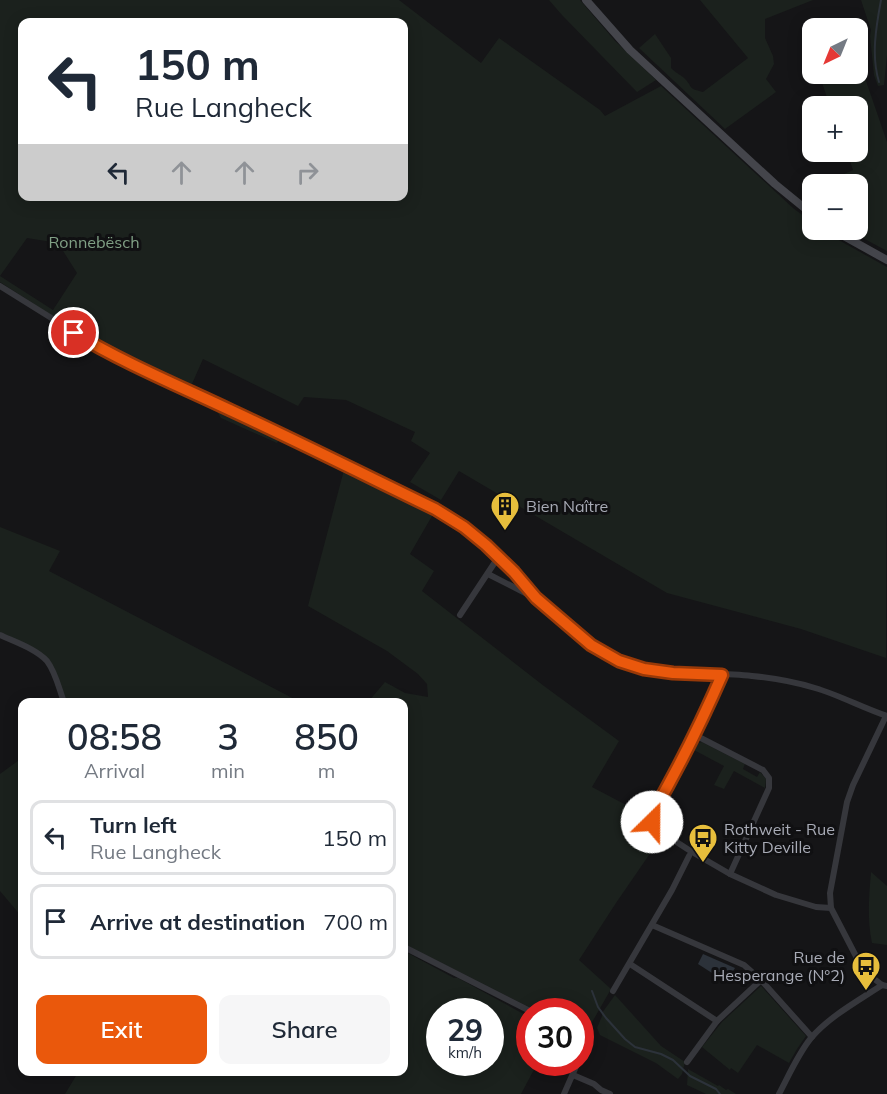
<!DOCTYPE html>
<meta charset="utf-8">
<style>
:root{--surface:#fff;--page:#f6f6f7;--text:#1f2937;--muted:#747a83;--line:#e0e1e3;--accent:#ea580c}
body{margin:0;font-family:Mulish,sans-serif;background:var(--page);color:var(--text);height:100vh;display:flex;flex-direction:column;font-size:22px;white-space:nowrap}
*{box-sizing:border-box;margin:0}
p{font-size:20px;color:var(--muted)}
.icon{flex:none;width:33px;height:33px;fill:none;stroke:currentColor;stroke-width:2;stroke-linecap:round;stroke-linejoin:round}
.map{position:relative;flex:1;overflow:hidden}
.sheet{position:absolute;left:18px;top:698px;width:390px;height:378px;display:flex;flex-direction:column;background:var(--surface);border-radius:12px;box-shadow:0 3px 15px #0003}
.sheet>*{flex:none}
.top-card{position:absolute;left:18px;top:18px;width:390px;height:183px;border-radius:12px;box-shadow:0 3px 15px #0003;background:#fff;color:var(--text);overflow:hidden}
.needle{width:39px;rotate:223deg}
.fabs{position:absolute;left:802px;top:18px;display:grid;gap:12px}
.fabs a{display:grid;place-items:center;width:66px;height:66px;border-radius:12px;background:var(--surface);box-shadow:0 3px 15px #0003;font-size:30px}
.speed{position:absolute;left:426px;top:998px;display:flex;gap:12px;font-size:30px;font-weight:700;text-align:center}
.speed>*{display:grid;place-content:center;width:78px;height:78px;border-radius:50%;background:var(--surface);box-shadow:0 3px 15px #0003;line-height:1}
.speed small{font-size:15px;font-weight:400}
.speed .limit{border:9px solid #d22;background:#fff;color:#111}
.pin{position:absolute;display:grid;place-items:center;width:51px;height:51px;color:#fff;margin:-26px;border:3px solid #fff;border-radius:50%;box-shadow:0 2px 6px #0007}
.me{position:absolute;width:66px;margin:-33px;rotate:23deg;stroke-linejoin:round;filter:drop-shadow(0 0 4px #0008)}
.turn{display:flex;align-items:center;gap:21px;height:126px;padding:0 18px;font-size:27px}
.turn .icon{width:78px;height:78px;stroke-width:2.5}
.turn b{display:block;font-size:42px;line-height:51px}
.lanes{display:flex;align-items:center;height:57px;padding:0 18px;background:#0003;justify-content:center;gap:30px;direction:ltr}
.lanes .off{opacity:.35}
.eta{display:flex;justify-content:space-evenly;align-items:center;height:102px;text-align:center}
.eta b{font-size:36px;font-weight:600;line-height:42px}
.button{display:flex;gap:12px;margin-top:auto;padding:12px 18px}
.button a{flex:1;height:69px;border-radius:12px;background:var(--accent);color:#fff;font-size:24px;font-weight:600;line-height:69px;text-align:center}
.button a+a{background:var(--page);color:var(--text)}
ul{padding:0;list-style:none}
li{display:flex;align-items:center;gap:18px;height:75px;margin:0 12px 9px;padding:0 6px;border:3px solid var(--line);border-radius:12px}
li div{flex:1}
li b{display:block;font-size:22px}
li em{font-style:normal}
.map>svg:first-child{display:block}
.green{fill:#1b211d;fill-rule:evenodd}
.water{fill:#2c323a}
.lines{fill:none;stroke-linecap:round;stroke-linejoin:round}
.stream{stroke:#2c323a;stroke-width:2}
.street{stroke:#36373c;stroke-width:6}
.secondary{stroke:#44454b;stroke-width:8}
.route-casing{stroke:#983908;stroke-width:15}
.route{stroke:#ea580c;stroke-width:10}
.labels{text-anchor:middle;stroke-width:6;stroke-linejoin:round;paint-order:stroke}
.park-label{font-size:16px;fill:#80a085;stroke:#101012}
.poi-label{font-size:16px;fill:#a8abb6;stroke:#101012;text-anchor:start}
</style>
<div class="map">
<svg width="887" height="1094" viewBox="0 0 887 1094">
<rect width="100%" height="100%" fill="#151517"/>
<g class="green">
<path d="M 0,0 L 399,0 L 481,63 L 499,38 L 600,110 L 605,116 L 661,86 L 793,208 L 813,223 L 813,230 L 823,230 L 835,238 L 887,267 L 886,658 L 801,629 L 667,593 L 459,471 L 441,500 L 410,482 L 430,453 L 411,441 L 415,432 L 346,400 L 304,397 L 298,406 L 203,359 L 191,386 L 74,330 L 0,282 ZM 22,22 L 404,22 L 404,196 L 22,196 ZM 27,238 L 58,243 L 77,273 L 53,310 L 0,276 Z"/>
<polygon points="549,0 580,0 615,41 656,80 637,92 562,15"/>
<path d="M 700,0 L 813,0 L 765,19 L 765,38 L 773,56 L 774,64 L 766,79 L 776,92 L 725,129 L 639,48 L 655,34 L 671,58 L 671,68 C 675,72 679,74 683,77 C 694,87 686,88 703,92 L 748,58 Z"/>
<polygon points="861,0 887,0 887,55 884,85 878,86 874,75 870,36 871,30"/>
<polygon points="863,36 866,81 887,142 887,251 848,230 858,230 858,184 822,184 853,170 847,152 858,152 858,106 830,106 819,74 858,74 858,39"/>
<polygon points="217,406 233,417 280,438 277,443 221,418 216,410"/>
<polygon points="344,470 425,509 432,516 410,554 434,571 422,591 544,686 619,741 592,787 630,807 628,812 643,821 660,839 616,903 579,960 611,989 591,1024 588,1022 584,1027 581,1026 580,1011 537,1011 404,944 404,702 368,702 385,682 405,693 428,697 427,684 418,674 387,651 308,606"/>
<polygon points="0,527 60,551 49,571 300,702 66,702 51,664 0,633"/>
<polygon points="702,742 745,764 743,769 757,777 760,772 766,779 765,788 734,771 724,789 714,785 724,766 694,750 698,743"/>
<polygon points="22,758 22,917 0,891 0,774"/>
<path d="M 871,872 L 887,886 L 887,945 L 872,943 C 867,919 869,896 871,872 Z"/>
<path d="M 404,951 L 454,978 L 458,978 L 529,1017 L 530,1062 L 538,1062 L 521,1094 L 65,1094 L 79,1071 L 404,1071 ZM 440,1011 L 490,1011 L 490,1062 L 440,1062 Z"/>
<polygon points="761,986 806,1036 797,1049 789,1063 757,1045 738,1073 731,1068 730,1070 702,1047 722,1022"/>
<polygon points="615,995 661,1046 685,1062 682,1074 678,1079 656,1063 600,1035 597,1028 602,1016 602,1013"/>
<polygon points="688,1069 718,1086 719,1085 726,1090 728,1089 736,1094 706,1094 687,1085"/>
</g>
<polygon class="water" points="703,954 735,968 726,982 698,964"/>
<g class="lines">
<g class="stream">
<path d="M 879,82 C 871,56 876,27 881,0"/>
<polyline points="592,991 598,1007 606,1018 625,1039 635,1047 661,1054 673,1060 690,1076 716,1089 720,1094"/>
</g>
<g class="street">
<path d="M 0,286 L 93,344 L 140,368 L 194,393 L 435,509 C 457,523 479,537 498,555 C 512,569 523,586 537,600 C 561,622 587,646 617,660 C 659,679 708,671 752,676 C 773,678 795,682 815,688 C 839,695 863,708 887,716"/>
<polyline points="488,574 533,597"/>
<polyline points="460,615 499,556"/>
<path d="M 0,635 C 15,642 36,649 47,661 C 56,673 59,689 64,702"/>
<polyline points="722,675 695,735 676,773 652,814 652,822 655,828 692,852 730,874 776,895 816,907 831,908"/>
<polyline points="886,716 853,785 847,802 830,893 831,908 859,962 868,974 882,985 887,986"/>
<polyline points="695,735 763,770 769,778 769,788 730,874"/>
<polyline points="652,925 744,965 761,980 812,1037"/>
<polyline points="404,947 530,1011"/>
<polyline points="630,964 717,1021"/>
<polyline points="613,991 672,890 689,856"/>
<polyline points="580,1033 590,1035 580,1056"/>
<polyline points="687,1062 717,1021 761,980"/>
<polyline points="573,1075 594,1084 601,1090 610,1094"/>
<polyline points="564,1094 578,1062"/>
<path d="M 779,1094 C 789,1075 798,1054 811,1038 C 830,1016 858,1001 882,985"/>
</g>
<g class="secondary">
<polyline points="586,0 630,50 775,184 813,215"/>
<polyline points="833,230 887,260"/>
</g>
</g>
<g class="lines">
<g class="route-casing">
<path id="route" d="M 74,333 C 124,363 177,385 230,410 C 299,442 367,476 435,509 L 464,527 L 486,545 L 514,572 L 536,598 L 591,645 L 619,661 L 644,669 L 673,673 L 722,675 C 701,723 678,769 652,814 L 652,822"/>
</g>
<use href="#route" class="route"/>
</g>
<defs>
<g id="building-pin" transform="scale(1.5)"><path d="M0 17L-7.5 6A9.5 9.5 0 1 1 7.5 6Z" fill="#e7be3c" stroke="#101012"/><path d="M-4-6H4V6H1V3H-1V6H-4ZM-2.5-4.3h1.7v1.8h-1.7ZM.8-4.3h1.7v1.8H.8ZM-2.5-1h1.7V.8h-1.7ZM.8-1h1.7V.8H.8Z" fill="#111"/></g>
<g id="bus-pin" transform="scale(1.5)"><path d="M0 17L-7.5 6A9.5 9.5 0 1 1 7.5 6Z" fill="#e7be3c" stroke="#101012"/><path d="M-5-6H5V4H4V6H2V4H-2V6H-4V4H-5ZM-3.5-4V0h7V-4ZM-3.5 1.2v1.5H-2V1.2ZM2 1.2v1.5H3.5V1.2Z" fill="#111"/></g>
</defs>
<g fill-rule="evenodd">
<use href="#building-pin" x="505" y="506"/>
<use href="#bus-pin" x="703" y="838"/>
<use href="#bus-pin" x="866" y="966"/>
</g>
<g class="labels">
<g class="park-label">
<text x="94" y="248">Ronnebësch</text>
</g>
<g class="poi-label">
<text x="526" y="512">Bien Naître</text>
<text x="724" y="835">Rothweit - Rue<tspan x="724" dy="18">Kitty Deville</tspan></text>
<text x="845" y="963" text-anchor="end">Rue de<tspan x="845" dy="18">Hesperange (N°2)</tspan></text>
</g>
</g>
</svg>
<div class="fabs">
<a><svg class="needle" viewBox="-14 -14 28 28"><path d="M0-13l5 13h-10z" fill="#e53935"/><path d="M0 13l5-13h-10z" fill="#747a83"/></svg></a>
<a>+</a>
<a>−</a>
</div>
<div class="speed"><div>29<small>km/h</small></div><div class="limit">30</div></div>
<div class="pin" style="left:74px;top:333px;background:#d93025"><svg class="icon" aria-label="arrive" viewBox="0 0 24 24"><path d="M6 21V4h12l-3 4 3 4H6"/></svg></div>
<svg class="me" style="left:652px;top:822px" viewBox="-20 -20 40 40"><circle r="19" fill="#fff"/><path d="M0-13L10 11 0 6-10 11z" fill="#ea580c"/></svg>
<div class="top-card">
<div class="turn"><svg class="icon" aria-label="left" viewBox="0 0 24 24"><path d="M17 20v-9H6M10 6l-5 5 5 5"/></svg><div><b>150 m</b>Rue Langheck</div></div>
<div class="lanes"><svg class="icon" aria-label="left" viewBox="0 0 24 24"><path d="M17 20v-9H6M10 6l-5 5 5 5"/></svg><svg class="icon off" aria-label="ahead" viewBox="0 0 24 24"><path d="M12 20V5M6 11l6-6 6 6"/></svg><svg class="icon off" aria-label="ahead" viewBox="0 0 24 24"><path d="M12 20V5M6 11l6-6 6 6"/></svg><svg class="icon off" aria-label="right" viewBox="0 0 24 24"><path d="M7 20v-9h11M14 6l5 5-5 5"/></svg></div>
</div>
<section class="sheet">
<div class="eta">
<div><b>08:58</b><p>Arrival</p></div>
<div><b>3</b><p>min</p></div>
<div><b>850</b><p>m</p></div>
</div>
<ul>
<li><svg class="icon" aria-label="left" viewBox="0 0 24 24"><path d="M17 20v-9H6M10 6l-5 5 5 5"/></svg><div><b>Turn left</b><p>Rue Langheck</p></div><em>150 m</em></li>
<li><svg class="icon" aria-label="arrive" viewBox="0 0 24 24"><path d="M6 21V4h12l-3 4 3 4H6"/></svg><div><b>Arrive at destination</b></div><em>700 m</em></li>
</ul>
<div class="button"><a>Exit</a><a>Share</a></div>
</section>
</div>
